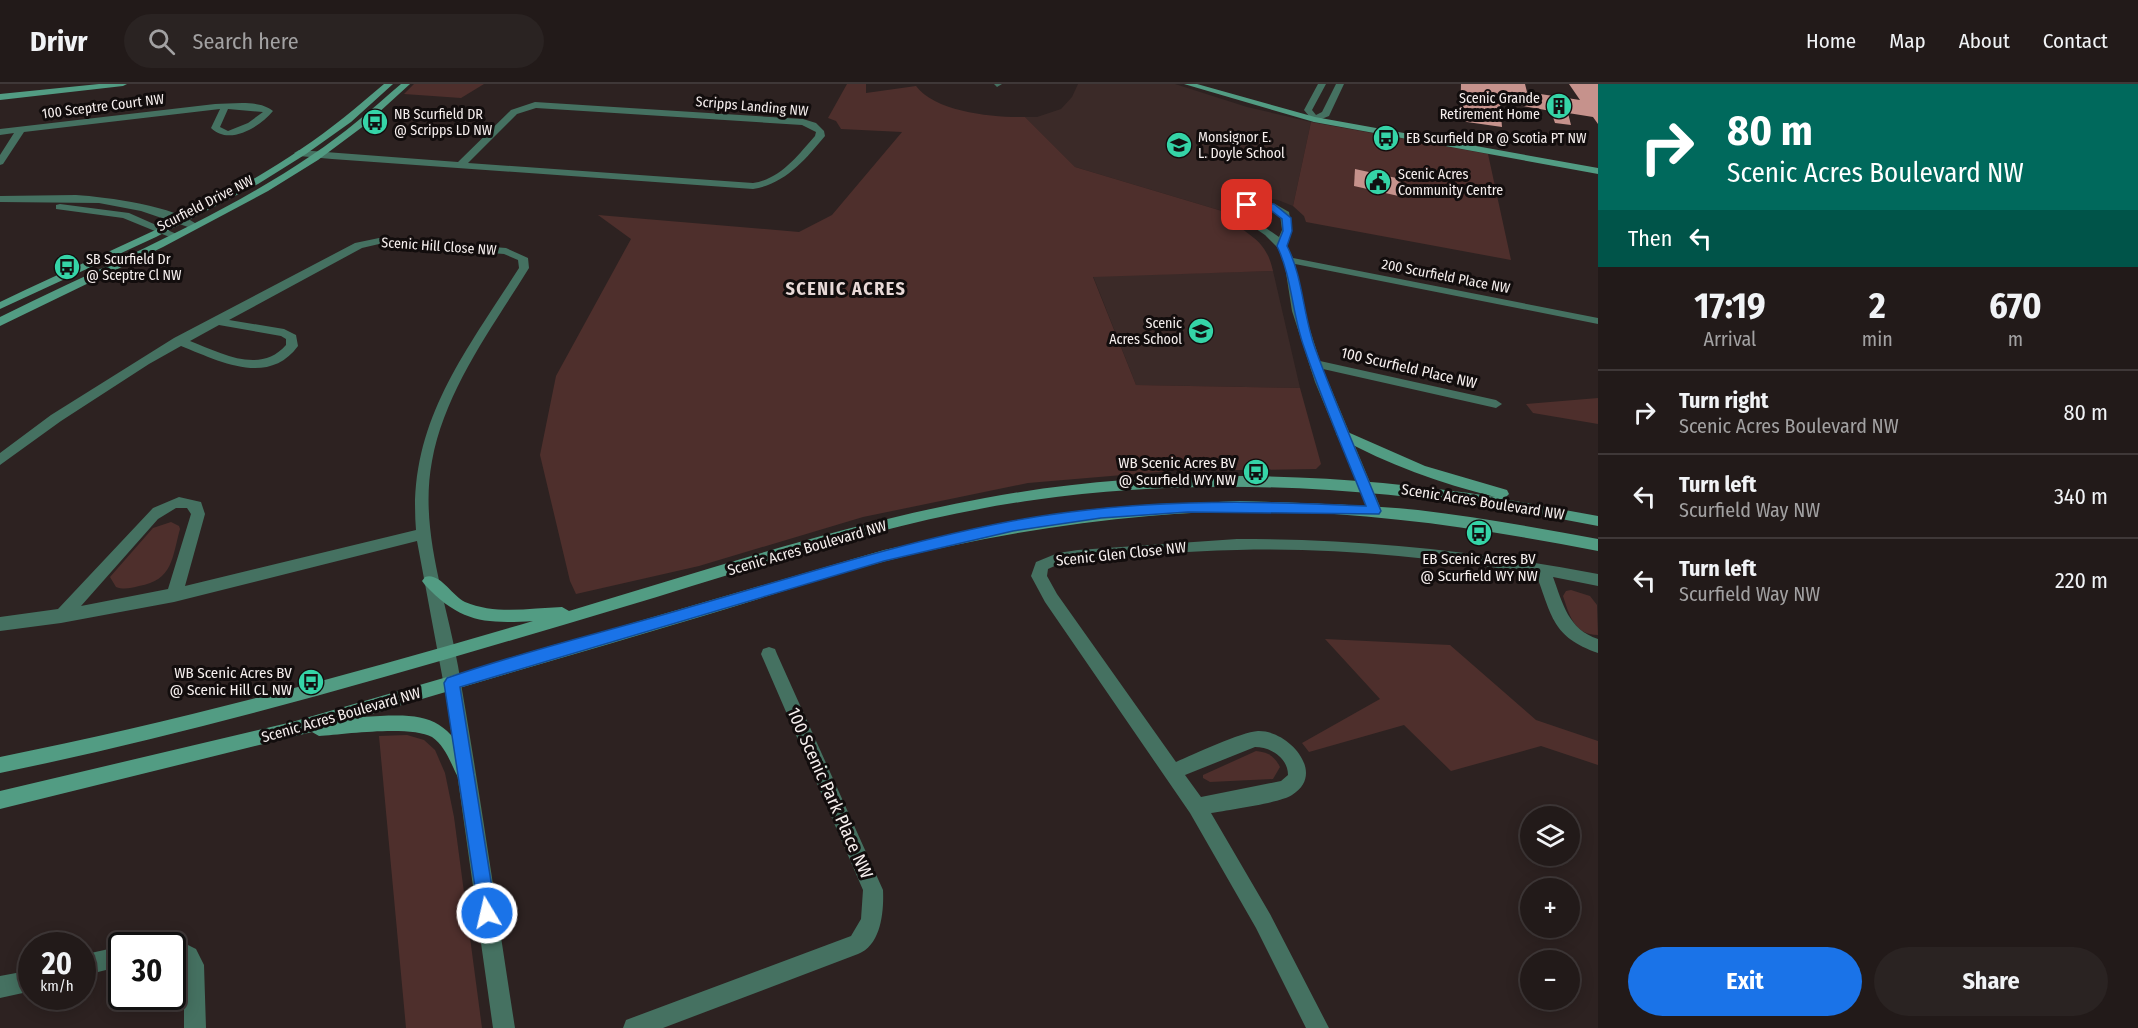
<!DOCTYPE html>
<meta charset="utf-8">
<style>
:root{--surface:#221a19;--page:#2a2322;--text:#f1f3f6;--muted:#a2a1a2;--line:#3f3838;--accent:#1a73e8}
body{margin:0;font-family:"Fira Sans Condensed",sans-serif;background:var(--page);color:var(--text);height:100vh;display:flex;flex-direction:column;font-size:22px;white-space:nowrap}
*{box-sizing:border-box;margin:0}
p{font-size:20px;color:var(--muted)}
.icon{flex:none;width:33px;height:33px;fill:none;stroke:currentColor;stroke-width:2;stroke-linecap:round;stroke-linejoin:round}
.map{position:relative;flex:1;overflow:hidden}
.drawer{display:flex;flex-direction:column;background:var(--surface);width:540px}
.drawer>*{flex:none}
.hud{background:#00695c;color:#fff;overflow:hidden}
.buttons{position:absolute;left:1520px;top:722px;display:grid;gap:12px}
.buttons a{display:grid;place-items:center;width:60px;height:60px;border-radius:50%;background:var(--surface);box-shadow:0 3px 15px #0003,0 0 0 2px var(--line);font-size:30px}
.speed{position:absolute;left:18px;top:848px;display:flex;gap:12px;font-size:30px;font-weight:700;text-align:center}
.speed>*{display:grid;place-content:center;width:78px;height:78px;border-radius:50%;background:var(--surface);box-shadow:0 3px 15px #0003,0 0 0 2px var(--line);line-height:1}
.speed small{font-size:15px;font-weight:400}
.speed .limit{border:3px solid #111;border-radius:9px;background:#fff;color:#111}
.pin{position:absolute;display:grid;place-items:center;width:51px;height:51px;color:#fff;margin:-26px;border-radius:12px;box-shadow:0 3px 9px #0006}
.me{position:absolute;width:66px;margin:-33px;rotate:351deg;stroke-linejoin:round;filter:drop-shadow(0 0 4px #0008)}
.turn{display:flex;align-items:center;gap:21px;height:126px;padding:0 30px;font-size:27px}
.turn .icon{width:78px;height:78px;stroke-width:2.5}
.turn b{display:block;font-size:42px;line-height:51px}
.then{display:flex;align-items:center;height:57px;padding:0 30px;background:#0003;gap:12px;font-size:22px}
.eta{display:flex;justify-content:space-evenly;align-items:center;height:102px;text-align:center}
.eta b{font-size:36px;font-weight:700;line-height:42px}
.cta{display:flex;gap:12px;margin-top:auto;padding:12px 30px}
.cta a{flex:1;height:69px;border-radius:36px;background:var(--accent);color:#fff;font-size:24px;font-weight:700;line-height:69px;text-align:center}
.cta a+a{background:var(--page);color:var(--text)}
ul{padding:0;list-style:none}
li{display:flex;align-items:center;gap:18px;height:84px;padding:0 30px;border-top:2px solid var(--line)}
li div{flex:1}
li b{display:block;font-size:22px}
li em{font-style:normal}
header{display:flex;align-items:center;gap:36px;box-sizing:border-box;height:84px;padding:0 30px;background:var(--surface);border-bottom:2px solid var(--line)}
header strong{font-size:28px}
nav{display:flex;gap:33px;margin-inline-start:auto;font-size:21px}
.search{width:420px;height:54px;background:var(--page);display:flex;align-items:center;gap:15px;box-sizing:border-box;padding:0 21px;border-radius:33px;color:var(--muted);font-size:22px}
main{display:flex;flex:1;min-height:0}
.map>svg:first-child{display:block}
.built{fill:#3b2a28}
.green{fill:#4e2f2c}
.building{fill:#c6928c}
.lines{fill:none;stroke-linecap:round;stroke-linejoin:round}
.street{fill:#457161;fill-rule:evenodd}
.secondary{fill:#529c83;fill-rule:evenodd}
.route{fill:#1a73e8;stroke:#114b97;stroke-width:1.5}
.labels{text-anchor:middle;stroke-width:6;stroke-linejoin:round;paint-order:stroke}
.far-poi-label{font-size:14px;fill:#f6efee;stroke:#120d0d;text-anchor:start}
.far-street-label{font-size:14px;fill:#f6efee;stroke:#120d0d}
.street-label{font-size:15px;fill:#f6efee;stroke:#120d0d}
.poi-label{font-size:15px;fill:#f6efee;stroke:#120d0d;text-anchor:end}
.far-district-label{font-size:18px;font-weight:bold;letter-spacing:1.5px;fill:#e8d9d7;stroke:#120d0d}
.near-street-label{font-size:18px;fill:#f6efee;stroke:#120d0d}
</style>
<header>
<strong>Drivr</strong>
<div class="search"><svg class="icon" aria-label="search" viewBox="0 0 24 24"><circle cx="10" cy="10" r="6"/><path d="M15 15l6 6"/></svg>Search here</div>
<nav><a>Home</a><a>Map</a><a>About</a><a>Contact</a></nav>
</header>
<main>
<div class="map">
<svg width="1598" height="944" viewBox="0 0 1598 944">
<rect width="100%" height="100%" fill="#2d2221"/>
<g class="built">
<polygon points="1078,0 1175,0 1247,23 1311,38 1293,122 1278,116 1254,112 1229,116 1224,121 1222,127 1075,83 1025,33 1037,33 1061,25 1072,13"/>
<polygon points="1273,187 1300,304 1136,301 1093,192"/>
</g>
<g class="green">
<polygon points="414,0 484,0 461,14 404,10"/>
<path d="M 847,0 L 866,0 L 866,9 L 916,2 C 935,28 995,34 1025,33 L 1075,83 L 1222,127 C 1244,153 1265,150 1273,187 L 1093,193 L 1136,301 L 1300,304 L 1321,380 L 1316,385 L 1170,387 L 1028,399 L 863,433 L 699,482 L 576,510 L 570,497 L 540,371 L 556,292 L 631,155 L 598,131 L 799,148 L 832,131 L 902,48 L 841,45 L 836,37 L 828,34 Z"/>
<polygon points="1311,38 1488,70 1511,176 1306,138 1304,132 1293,122"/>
<polygon points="1598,314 1598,340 1533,329 1526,320"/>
<path d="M 171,438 L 179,442 L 180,445 C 172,474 173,496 139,502 C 131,504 124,506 116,503 L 110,493 L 153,444 Z"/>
<path d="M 1571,506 L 1590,512 L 1597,521 L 1598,551 C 1574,551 1569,530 1563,512 L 1566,507 Z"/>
<polygon points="1325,555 1450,561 1536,636 1598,657 1598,681 1541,662 1451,687 1404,641 1309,668 1302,659 1380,615"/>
<polygon points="407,651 424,656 435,666 445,689 454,733 482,944 406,944 379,652"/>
<path d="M 1256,667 C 1268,668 1274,672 1280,683 L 1273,695 L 1210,698 L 1203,694 L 1203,691 Z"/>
</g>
<g class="building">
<polygon points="1461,0 1525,0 1527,8 1580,16 1569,0 1598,0 1598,40 1593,33 1568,29 1571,41 1555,39 1551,27 1500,18 1502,43 1460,37"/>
<polygon points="1355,85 1401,95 1403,113 1354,102"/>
</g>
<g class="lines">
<g class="street">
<polygon points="994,0 1002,0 997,3"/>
<polygon points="1318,0 1326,0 1312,26 1316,31 1322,28 1336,0 1344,0 1329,32 1314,38 1304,26"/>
<path d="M 535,18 L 803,35 L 816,39 L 824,47 L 825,52 C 805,76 785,100 753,105 L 332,75 L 299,72 L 294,69 L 299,66 L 458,78 L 511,26 ZM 536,24 L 802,41 L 816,48 L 815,52 C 798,71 781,95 753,99 L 468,79 L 517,30 Z"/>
<path d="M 215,20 C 232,20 259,15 273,27 C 260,43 229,62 211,44 L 220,25 L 24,48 L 3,80 L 0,81 L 0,71 L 14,49 L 0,51 L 0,45 ZM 228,25 L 263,28 L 248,39 L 228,47 L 220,43 Z"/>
<path d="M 76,111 C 107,113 176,122 199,142 L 194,145 L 141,127 L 99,119 L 0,118 L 0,112 Z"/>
<path d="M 1251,117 L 1275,120 L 1289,128 L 1292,146 L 1287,162 L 1293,174 L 1598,234 L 1598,240 L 1295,180 L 1304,227 L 1320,277 L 1496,316 L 1502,320 L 1496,324 L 1323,285 L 1382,427 L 1375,432 L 1370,431 L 1315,298 L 1292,227 L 1284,176 L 1277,163 L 1265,151 L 1237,132 L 1238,122 ZM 1252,123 L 1269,125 L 1280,131 L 1282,146 L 1279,153 L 1247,131 L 1247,125 Z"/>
<polygon points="60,120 129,129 181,152 172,154 123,134 56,125 56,121"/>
<path d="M 379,154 L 506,164 L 528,174 L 529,184 C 492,244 445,306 432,377 C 419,446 446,514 458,582 C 479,702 496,823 515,944 L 493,944 L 447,618 L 417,457 L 174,518 L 61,539 L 0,547 L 0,533 L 58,525 L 153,424 L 179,413 L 201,418 L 205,430 L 185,502 L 416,446 C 407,340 465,269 519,184 L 518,176 L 504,170 L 379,160 L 362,164 L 229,236 L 284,245 L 296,251 L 298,262 C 268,303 219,277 181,262 L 149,280 L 61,337 L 0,381 L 0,369 L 51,331 L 174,254 L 355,159 ZM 219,241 L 281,252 L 286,255 L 286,261 C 260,291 221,269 190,257 ZM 176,424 L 187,424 L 191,430 L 168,505 L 81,522 L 158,435 Z"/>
<path d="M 1237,455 C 1360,455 1478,467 1598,490 L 1598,502 L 1553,493 C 1563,520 1568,545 1598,555 L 1598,569 C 1552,553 1552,532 1536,490 C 1437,474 1337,463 1237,466 C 1184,467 1131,472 1078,477 L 1059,480 L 1048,485 L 1047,492 L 1057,510 L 1176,678 C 1194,670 1241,648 1258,647 C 1289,646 1327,690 1292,711 C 1280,719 1228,726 1211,729 L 1270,830 L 1329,944 L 1306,944 L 1256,844 L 1190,729 L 1045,518 L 1031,492 L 1036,478 L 1058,469 L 1078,466 ZM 1255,663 C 1271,663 1288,674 1288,691 L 1281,697 L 1201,713 L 1185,691 Z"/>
<path d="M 769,563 L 775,565 L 777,570 L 883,806 C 884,828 881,861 858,870 L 663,944 L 623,944 L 626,936 L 634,933 L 851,852 L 861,835 L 863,806 L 761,570 L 763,565 Z"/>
<polygon points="172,853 196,865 204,881 206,944 184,944 184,883 172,874 172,861 163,861 165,856"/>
<polygon points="122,862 122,882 82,892 82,871"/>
<polygon points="32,886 32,907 0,914 0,892"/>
</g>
<g class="secondary">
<polygon points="99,0 127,0 123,2 0,16 0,10"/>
<path d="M 384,0 L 393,0 L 351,38 L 306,70 L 258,100 L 156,153 L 0,225 L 0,218 C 101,169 209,128 301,65 C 331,45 357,23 384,0 Z"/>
<path d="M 401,0 L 410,0 L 365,41 L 318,76 L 268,107 L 163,163 L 0,242 L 0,233 C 104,181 215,137 312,71 C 344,50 372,25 401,0 Z"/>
<polygon points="1184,0 1197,0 1315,33 1598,84 1598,90 1314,38"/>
<path d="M 1343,346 L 1425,382 L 1507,406 L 1509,410 L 1504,415 L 1598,432 L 1598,442 C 1411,406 1223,389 1034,416 C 892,436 756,483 620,524 C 415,585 210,646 0,689 L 0,673 C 180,637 357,589 533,537 C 484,540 460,538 425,501 L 422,497 L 425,493 C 440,488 452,512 465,518 C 495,531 531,524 562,523 L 569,527 C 706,486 844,440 985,414 C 1153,383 1327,387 1495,413 C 1440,399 1388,381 1338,353 L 1336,350 L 1338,347 Z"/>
<path d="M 1240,417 C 1299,419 1359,420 1418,426 C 1478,433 1538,444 1598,455 L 1598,467 C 1450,438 1300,418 1149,432 C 1060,440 972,455 886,477 C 824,493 764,514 703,532 C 589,566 475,599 361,633 C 425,629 447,628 475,691 L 472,697 L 466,699 L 460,697 C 452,683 446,662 432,653 C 411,641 344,650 319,652 L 312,648 L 0,725 L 0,707 L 292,638 L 884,466 C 943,453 1002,439 1063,431 C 1121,422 1181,420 1240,417 Z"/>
</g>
</g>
<path class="route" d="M 1247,118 L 1274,120 L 1291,134 L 1292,147 L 1287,162 C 1303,193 1303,231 1315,264 C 1335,319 1359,373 1381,427 L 1379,430 L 1188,428 L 1101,434 L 1013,447 L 884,477 L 460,603 L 496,829 L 493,836 L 487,838 L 480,836 L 444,599 L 447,594 C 524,567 605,548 683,525 C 792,494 901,458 1012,437 C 1129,415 1248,416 1366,422 C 1345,369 1322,317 1304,263 C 1292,230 1292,193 1277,162 L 1283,147 L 1282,135 L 1269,125 L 1244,123 L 1242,121 Z"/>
<defs>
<g id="building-disc" transform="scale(1.35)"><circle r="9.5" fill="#35d4a7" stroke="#120d0d"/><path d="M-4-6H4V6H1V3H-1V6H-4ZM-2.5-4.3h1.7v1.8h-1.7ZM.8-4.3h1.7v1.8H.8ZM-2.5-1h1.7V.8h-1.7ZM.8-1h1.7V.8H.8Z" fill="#111"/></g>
<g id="bus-disc" transform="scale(1.35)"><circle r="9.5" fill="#35d4a7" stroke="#120d0d"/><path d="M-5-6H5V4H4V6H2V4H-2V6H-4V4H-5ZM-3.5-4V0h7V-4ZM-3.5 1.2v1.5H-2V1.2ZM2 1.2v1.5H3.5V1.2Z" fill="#111"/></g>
<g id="school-disc" transform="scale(1.35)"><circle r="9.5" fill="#35d4a7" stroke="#120d0d"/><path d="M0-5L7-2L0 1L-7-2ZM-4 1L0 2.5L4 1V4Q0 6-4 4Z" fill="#111"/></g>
<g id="civic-disc" transform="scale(1.35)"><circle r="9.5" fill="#35d4a7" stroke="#120d0d"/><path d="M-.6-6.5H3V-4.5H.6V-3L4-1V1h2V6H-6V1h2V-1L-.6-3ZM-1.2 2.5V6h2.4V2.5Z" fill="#111"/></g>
</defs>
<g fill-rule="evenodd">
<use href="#building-disc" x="1559" y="22"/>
<use href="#bus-disc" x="375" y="38"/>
<use href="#bus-disc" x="1386" y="54"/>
<use href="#school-disc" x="1179" y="61"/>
<use href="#civic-disc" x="1378" y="98"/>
<use href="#bus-disc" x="67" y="183"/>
<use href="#school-disc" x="1201" y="247"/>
<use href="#bus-disc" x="1256" y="388"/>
<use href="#bus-disc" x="1479" y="449"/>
<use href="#bus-disc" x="311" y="598"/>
</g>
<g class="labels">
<g class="far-poi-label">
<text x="1540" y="19" text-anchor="end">Scenic Grande<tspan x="1540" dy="16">Retirement Home</tspan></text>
<text x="394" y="35">NB Scurfield DR<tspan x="394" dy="16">@ Scripps LD NW</tspan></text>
<text x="1198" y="58">Monsignor E.<tspan x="1198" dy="16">L. Doyle School</tspan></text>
<text x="1406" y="59">EB Scurfield DR @ Scotia PT NW</text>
<text x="1398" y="95">Scenic Acres<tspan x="1398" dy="16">Community Centre</tspan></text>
<text x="86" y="180">SB Scurfield Dr<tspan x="86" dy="16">@ Sceptre Cl NW</tspan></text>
<text x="1182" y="244" text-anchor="end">Scenic<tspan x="1182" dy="16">Acres School</tspan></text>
</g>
<g class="far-street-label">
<text transform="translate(103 22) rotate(-7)" y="5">100 Sceptre Court NW</text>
<text transform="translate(752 22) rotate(5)" y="5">Scripps Landing NW</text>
<text transform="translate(205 119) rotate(-27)" y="5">Scurfield Drive NW</text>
<text transform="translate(439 162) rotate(4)" y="5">Scenic Hill Close NW</text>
<text transform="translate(1446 192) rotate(11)" y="5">200 Scurfield Place NW</text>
</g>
<g class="street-label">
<text transform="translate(1409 284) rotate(13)" y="5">100 Scurfield Place NW</text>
<text transform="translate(1483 418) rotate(9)" y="5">Scenic Acres Boulevard NW</text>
<text transform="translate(807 464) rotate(-16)" y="5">Scenic Acres Boulevard NW</text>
<text transform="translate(1121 470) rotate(-6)" y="5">Scenic Glen Close NW</text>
<text transform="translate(341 631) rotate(-16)" y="5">Scenic Acres Boulevard NW</text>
</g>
<g class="poi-label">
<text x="1236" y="384">WB Scenic Acres BV<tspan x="1236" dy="17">@ Scurfield WY NW</tspan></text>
<text x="1479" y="480" text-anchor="middle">EB Scenic Acres BV<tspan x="1479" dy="17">@ Scurfield WY NW</tspan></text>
<text x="292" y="594">WB Scenic Acres BV<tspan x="292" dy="17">@ Scenic Hill CL NW</tspan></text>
</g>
<g class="far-district-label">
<text x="846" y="211">SCENIC ACRES</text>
</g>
<g class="near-street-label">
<text transform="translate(830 709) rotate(66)" y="6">100 Scenic Park Place NW</text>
</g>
</g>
</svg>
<div class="buttons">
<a><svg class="icon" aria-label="layers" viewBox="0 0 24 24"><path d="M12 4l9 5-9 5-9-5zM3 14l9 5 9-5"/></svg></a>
<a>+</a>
<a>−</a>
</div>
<div class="speed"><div>20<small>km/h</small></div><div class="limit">30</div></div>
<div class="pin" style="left:1247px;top:121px;background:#d93025"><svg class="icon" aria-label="arrive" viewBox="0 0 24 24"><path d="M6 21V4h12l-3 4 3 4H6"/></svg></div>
<svg class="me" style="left:487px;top:829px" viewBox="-20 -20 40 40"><circle r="17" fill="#1a73e8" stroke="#fff" stroke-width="3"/><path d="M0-11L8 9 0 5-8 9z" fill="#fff"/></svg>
</div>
<section class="drawer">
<div class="hud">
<div class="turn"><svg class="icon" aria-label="right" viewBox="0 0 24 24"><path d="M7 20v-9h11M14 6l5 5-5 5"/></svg><div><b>80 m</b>Scenic Acres Boulevard NW</div></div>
<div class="then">Then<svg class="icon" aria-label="left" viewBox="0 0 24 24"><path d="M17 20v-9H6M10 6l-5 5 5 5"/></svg></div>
</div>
<div class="eta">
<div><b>17:19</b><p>Arrival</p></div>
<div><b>2</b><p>min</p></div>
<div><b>670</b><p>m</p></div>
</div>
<ul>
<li><svg class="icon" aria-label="right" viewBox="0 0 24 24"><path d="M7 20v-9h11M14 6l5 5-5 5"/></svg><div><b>Turn right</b><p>Scenic Acres Boulevard NW</p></div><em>80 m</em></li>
<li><svg class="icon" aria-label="left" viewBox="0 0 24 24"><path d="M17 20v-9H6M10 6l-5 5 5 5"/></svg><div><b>Turn left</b><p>Scurfield Way NW</p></div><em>340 m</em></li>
<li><svg class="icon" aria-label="left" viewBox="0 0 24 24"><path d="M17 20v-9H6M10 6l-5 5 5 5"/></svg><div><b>Turn left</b><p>Scurfield Way NW</p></div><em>220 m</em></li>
</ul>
<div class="cta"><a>Exit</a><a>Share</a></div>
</section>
</main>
